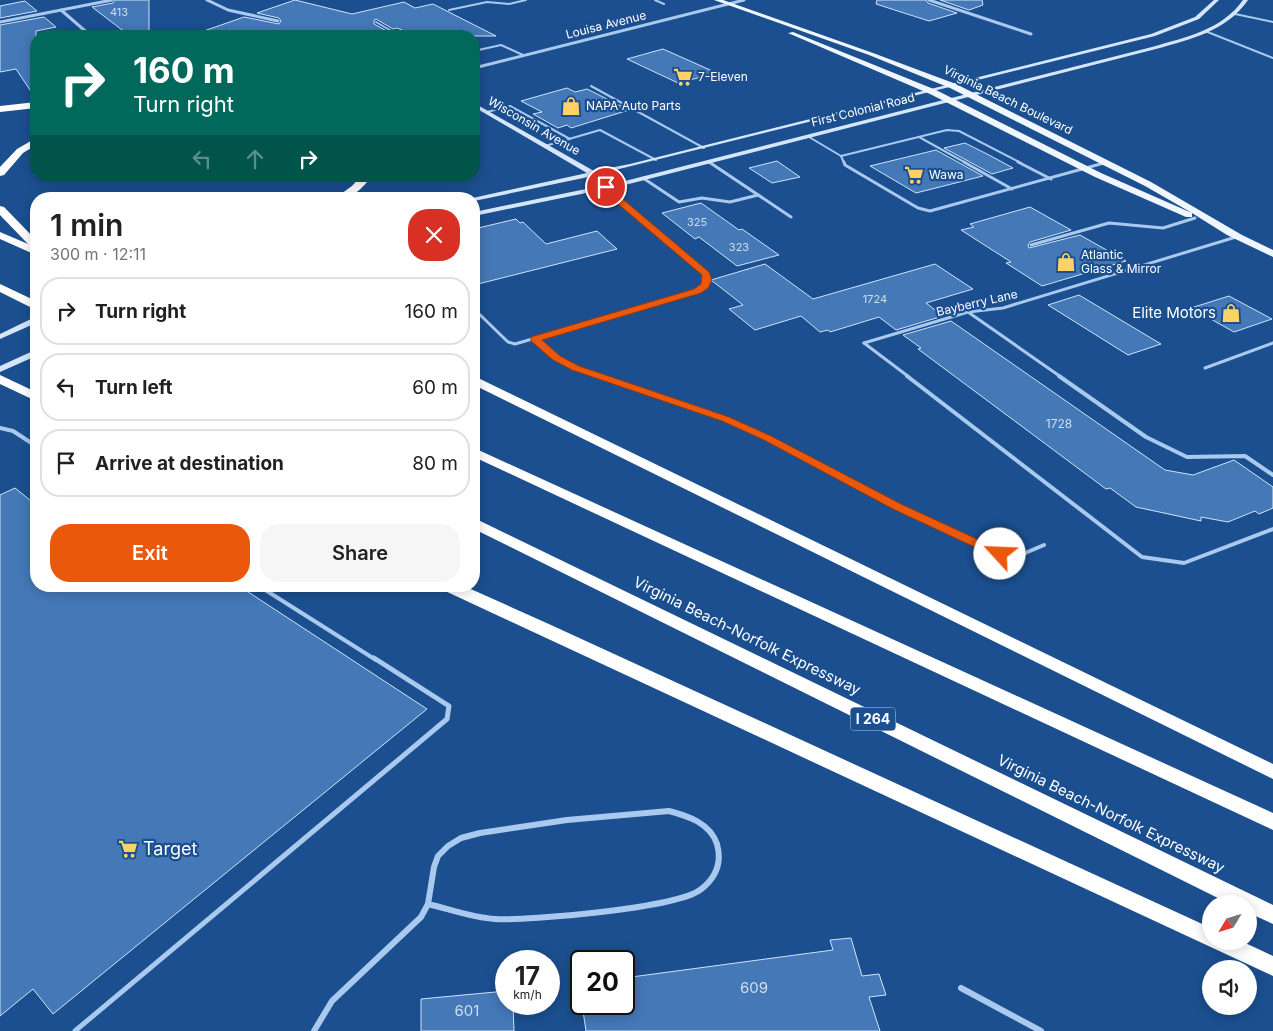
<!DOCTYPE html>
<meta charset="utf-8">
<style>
:root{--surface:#fff;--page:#f6f6f6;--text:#202124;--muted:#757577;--line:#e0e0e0;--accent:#ea580c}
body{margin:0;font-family:Inter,sans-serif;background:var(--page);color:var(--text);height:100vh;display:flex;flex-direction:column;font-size:19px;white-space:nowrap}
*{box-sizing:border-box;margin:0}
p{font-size:16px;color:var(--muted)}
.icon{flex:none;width:28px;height:28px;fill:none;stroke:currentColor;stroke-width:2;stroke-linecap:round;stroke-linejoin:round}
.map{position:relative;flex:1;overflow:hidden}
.side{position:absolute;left:30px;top:192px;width:450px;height:400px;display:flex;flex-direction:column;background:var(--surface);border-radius:20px;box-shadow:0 2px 12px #0003}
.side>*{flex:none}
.top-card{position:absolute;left:30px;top:30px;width:450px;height:152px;border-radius:20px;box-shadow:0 2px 12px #0003;background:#00695c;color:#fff;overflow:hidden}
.needle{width:32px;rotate:232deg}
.fabs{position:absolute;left:1202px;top:895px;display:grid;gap:10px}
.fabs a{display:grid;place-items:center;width:55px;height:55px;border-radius:50%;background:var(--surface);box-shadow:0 2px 12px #0003;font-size:25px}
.speed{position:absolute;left:495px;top:950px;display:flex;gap:10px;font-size:25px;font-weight:700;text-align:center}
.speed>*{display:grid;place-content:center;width:65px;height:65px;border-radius:50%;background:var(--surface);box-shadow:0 2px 12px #0003;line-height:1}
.speed small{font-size:12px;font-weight:400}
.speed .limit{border:2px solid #111;border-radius:8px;background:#fff;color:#111}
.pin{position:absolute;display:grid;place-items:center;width:42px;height:42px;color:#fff;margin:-21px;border:2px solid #fff;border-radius:50%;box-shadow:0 1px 5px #0007}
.me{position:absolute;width:55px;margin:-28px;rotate:295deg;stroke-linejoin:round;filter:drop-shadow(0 0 4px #0008)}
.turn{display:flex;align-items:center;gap:18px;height:105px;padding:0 20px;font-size:22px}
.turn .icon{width:65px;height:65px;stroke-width:2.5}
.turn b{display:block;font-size:35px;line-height:42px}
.lanes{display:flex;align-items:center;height:48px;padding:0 20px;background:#0003;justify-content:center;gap:25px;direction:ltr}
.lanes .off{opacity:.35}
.round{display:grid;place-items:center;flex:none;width:52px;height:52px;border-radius:20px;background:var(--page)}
.overview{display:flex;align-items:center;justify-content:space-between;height:85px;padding:0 20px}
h1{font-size:30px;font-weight:600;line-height:38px}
.button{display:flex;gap:10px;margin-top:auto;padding:10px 20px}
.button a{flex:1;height:58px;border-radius:20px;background:var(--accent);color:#fff;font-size:20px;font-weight:600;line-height:58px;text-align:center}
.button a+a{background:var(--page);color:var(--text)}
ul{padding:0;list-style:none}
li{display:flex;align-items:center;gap:15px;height:68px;margin:0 10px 8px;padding:0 10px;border:2px solid var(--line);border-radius:20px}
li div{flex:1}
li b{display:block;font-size:19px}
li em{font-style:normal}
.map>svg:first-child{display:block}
.building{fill:#4478b7;stroke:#cfe3fa}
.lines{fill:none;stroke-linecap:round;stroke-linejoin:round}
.lane-far3{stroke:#a9c9ee;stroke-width:2}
.lane-far2{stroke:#a9c9ee;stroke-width:3}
.lane-far1{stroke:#a9c9ee;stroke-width:4}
.lane{stroke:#a9c9ee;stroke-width:5}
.street-far1{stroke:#a9c9ee;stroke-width:3}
.street{stroke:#a9c9ee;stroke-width:6}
.secondary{fill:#d6e6fa;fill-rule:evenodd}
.primary{fill:#f0f6ff;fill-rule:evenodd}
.highway{fill:#fff;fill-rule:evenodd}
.route{fill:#ea580c;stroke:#983908}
.labels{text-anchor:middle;stroke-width:4.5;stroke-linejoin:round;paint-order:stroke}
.far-number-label{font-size:11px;fill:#d0dded}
.far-street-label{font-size:12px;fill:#fff;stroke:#1b4f8f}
.far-poi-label{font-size:12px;fill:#fff;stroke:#1b4f8f;text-anchor:start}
.number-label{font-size:12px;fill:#d0dded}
.shield{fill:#1b4f8f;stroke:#bbcadd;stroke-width:1}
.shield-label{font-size:14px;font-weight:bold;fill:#fff}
.poi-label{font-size:15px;fill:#fff;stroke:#1b4f8f;text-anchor:end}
.street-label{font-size:15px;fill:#fff;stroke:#1b4f8f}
.near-number-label{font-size:15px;fill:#d0dded}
.near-poi-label{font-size:18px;fill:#fff;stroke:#1b4f8f;text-anchor:start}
</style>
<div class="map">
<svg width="1273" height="1031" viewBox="0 0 1273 1031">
<rect width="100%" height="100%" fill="#1b4f8f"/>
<g class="building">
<polygon points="115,0 149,0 149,36 130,36 92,7 113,3"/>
<polygon points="295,0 352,14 404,2 415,8 433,4 496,36 417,36 397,28 393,29 376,19 374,20 374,24 385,30 358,36 199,36 198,33 244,17 279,24 281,21 279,18 257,13"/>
<polygon points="877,0 926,0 928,3 957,13 929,21 876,4"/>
<polygon points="940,0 982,0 983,5 969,10"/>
<polygon points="25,1 37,11 0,18 0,6"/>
<polygon points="44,17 56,27 36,31 36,99 16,69 0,72 0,25"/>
<polygon points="663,49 717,73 678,83 627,59"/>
<polygon points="567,88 575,92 587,89 629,110 571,128 567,125 558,128 533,114 542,112 521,101"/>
<polygon points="965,143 989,155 1013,168 992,174 944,148"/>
<polygon points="936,150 983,176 916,193 870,166"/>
<polygon points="777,161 800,177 772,183 749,168"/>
<polygon points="701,203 739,230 742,229 779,255 737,266 699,237 695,239 662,213"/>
<polygon points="1030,207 1071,230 1030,242 1028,245 1029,248 1080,235 1126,261 1042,286 1006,263 1011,262 961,230 974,227 970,224"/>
<polygon points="516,219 520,223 523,222 546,244 597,231 617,249 474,285 474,229"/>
<polygon points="765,264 813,299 935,264 973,289 926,303 943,316 896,330 879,317 830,332 828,330 820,332 801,316 755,330 729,309 743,305 711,280"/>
<polygon points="1079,295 1161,344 1128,355 1048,305"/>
<polygon points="1229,296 1272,319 1234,332 1191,308"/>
<polygon points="951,321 1165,470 1193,475 1234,460 1273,487 1273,508 1259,514 1255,511 1228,522 1201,517 1201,521 1136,507 1110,488 1106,489 918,349 921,348 903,335"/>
<polygon points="15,488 36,505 36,586 239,586 427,709 53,1014 33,989 0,1016 0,495"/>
<polygon points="851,938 862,976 879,974 886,995 869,997 880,1031 586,1031 582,1004 624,1004 624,978 833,950 830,940"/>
<polygon points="506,991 506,1004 513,1004 514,1031 421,1031 421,999"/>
</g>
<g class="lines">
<g class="lane-far3">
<polyline points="655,0 664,4"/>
<polyline points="449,10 487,2 509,4 526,0"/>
<polyline points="1235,14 1273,22"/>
<polyline points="376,22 400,36"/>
<polyline points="1205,31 1273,58"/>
<polyline points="474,51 501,45 523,55"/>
<polyline points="591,86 704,148"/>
<polyline points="487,112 510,106 570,139"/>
<polyline points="809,137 841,156 844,163"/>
<polyline points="919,137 966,163"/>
<polyline points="545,146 600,130 656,160"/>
<polyline points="841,156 947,130 959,131 1021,163"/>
<polyline points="709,162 711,163"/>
</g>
<g class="lane-far2">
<polyline points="709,162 791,217"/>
<polyline points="844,162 845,165 918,208 930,211 1104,163"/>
<polyline points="964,162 1012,189"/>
<polyline points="1018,162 1051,179"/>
<polyline points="643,178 679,202 702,198 730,202 758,195"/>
<polyline points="1031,245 1109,223 1163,228 1195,218"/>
<polyline points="474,309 508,342 515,344 698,291 705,286 706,274 606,187"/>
<polyline points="968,312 1061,377"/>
<path d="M 535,339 C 558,359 574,368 603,377"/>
<polyline points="864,343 909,377"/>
<polyline points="864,343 968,312 1003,308 1236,237"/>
<polyline points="1205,368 1273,343"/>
</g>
<g class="lane-far1">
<polyline points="599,376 726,419 768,438 897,507 1000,554 1018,556 1044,545"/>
<polyline points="907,376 1142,557 1184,563 1273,529"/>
<polyline points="1059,376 1146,437 1187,457 1245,456 1273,475"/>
<polyline points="0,428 13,431 36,446"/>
<polyline points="259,586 376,660"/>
</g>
<polyline class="lane" points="75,1031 447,719 449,706 374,658"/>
<g class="street-far1">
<polyline points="207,0 228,10 278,21"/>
<polyline points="929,0 1031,34"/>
<polyline points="61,10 91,36"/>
<polyline points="0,22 112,0"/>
<polyline points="474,68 744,0"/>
</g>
<g class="street">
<path d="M 669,811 C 688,816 710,823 717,844 C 722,862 716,878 700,890 C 675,908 530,921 495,919 C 473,918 449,909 428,904 L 434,867 L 438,856 L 448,846 L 461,838 L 480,833 L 567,820 Z"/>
<polyline points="961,988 1041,1031"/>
<polyline points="314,1031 332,1001 421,917 428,904"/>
</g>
<g class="secondary">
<polygon points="1214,0 1219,0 1199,19 1155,36 599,174 596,177 593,176 474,201 474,199 468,199 587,173 474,107 474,103 594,171 630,164 1151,34 1195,17"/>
<path d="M 1243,0 L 1248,0 C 1227,31 1191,39 1156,49 L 625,185 L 474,216 L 474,212 L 625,181 L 1152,47 C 1186,37 1222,30 1243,0 Z"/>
<polygon points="33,318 36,318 36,323 0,339 0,334"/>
<polygon points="33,351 36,351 36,356 0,372 0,366"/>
</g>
<polygon class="primary" points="714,0 723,0 873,53 956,84 1151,182 1242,235 1273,250 1273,257 1227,235 1192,213 1192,217 1186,217 1095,177 930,94 788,33 793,32 936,90 1101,173 1192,213 1145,186 950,88 869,55"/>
<g class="highway">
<polygon points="36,102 36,108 0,112 0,106"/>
<polygon points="36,138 36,145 23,153 4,175 0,176 0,167 17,149"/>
<path d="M 361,176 L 372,176 C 361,190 352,199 334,199 L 352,186 Z"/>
<polygon points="0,206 4,207 36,240 36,255 0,239 0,232 28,244 0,215"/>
<polygon points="0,284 36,301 36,310 0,292"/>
<polygon points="0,375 36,392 36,401 0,384"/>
<polygon points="474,376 1273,764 1273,779 474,385"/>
<polygon points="474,448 1273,813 1273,830 474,457"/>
<polygon points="474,518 1273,905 1273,924 1249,913 1249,904 1230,904 474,529"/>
<polygon points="441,586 464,586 551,625 1211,928 1211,941 1241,941 1273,956 1273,976 443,590"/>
</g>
</g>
<polygon class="route" points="604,185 609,185 612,190 709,272 712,280 708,288 701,293 542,340 560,356 579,366 729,417 771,436 901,504 1005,552 1005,557 996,557 893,509 764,440 722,421 572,370 553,360 531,341 531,337 694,289 701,284 702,275 605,193"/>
<defs>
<g id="supermarket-bare" transform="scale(1.5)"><path d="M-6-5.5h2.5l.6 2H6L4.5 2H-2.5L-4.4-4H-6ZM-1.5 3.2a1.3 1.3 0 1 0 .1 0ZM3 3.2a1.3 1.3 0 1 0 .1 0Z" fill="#ffd166" stroke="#1b4f8f" stroke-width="2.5" paint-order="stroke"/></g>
<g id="shop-bare" transform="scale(1.5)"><path d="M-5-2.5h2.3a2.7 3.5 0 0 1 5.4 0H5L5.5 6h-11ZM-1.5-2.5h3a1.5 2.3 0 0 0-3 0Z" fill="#ffd166" stroke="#1b4f8f" stroke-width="2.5" paint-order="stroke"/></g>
</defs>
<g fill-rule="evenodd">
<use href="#supermarket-bare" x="683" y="77"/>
<use href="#shop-bare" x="571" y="106"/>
<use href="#supermarket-bare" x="914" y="175"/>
<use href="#shop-bare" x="1066" y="262"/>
<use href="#shop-bare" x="1231" y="313"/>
<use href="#supermarket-bare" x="128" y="849"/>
</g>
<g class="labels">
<g class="far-number-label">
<text x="119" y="16">413</text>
<text x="697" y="226">325</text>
<text x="739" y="251">323</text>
<text x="875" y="303">1724</text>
</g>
<g class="far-street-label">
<text transform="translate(606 25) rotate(-14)" y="4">Louisa Avenue</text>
<text transform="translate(1008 100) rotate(26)" y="4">Virginia Beach Boulevard</text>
<text transform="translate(863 110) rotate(-14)" y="4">First Colonial Road</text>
<text transform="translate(534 126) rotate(30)" y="4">Wisconsin Avenue</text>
<text transform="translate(977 303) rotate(-13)" y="4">Bayberry Lane</text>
</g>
<g class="far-poi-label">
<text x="698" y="81">7-Eleven</text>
<text x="586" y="110">NAPA Auto Parts</text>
<text x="929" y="179">Wawa</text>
<text x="1081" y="259">Atlantic<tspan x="1081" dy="14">Glass &amp; Mirror</tspan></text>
</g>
<g class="number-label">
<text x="1059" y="428">1728</text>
</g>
<rect class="shield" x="850.5" y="707.5" width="45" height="23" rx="4"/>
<g class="shield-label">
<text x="873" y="724">I 264</text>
</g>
<g class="poi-label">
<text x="1216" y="318">Elite Motors</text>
</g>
<g class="street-label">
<text transform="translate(747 636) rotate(26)" y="5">Virginia Beach-Norfolk Expressway</text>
<text transform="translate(1111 814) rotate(26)" y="5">Virginia Beach-Norfolk Expressway</text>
</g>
<g class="near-number-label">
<text x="754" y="993">609</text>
<text x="467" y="1016">601</text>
</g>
<g class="near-poi-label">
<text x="143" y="855">Target</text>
</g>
</g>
</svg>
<div class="fabs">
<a><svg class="needle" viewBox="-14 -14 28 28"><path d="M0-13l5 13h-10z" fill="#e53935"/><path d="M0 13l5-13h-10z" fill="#757577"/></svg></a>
<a><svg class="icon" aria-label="sound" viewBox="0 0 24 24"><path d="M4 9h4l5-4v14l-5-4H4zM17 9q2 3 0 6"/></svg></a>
</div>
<div class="speed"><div>17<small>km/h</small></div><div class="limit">20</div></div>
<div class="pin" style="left:606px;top:187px;background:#d93025"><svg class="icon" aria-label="arrive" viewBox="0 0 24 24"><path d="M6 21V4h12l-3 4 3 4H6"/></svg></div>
<svg class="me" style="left:1000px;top:554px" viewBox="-20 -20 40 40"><circle r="19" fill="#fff"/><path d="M0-13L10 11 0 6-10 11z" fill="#ea580c"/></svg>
<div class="top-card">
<div class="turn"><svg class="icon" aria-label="right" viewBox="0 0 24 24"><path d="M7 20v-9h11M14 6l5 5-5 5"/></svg><div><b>160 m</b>Turn right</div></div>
<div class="lanes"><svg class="icon off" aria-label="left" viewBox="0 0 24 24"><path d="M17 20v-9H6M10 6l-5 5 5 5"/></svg><svg class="icon off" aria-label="ahead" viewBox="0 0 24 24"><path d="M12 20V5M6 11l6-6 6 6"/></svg><svg class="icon" aria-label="right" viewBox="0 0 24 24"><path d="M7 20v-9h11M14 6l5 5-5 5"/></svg></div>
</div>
<section class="side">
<div class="overview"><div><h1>1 min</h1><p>300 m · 12:11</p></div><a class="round" style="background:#d93025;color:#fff"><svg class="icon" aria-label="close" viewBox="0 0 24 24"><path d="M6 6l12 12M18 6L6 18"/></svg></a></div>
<ul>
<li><svg class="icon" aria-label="right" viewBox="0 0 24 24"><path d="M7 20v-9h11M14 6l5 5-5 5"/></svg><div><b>Turn right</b></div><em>160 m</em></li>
<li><svg class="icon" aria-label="left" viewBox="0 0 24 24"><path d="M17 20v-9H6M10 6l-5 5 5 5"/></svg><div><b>Turn left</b></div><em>60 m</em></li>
<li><svg class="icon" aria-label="arrive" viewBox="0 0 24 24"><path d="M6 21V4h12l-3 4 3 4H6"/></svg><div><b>Arrive at destination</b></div><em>80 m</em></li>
</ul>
<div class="button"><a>Exit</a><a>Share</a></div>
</section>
</div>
